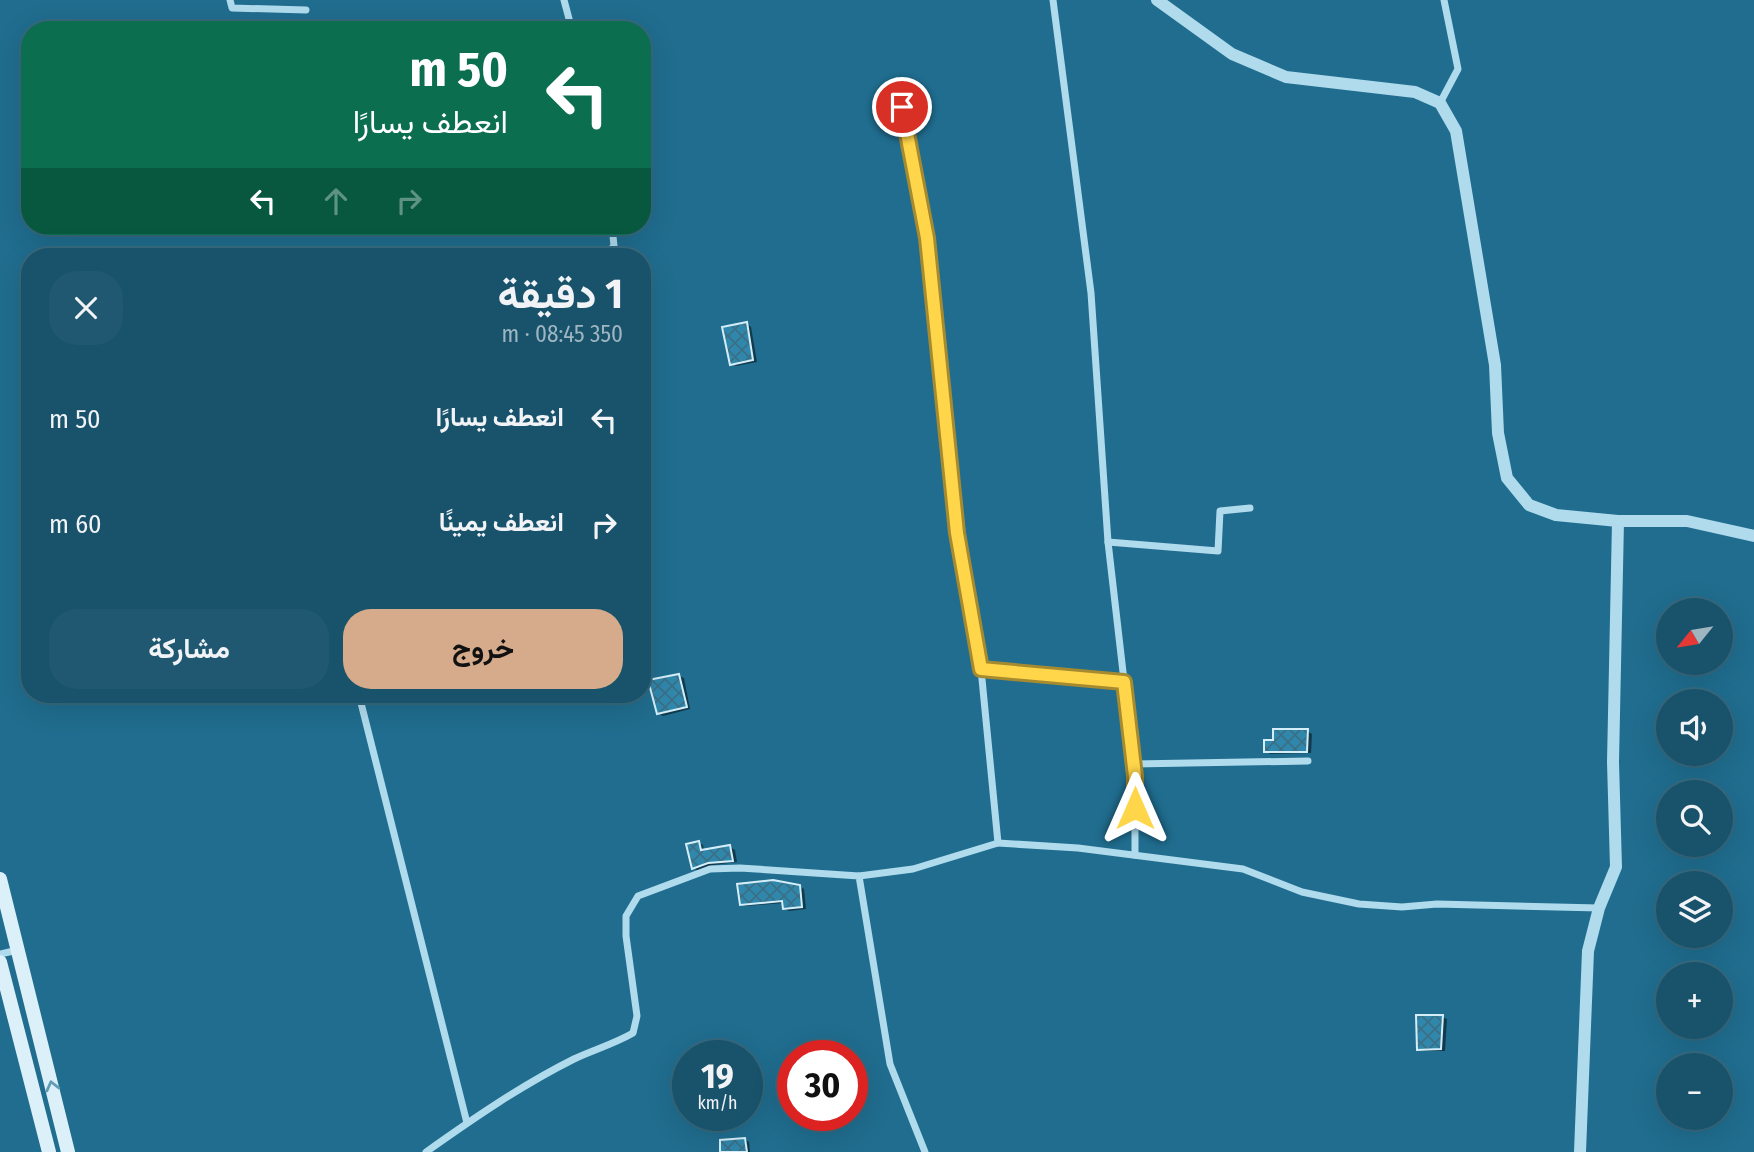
<!DOCTYPE html>
<html lang="ar">
<meta charset="utf-8">
<style>
:root{--surface:#18526b;--page:#215871;--text:#f1f3f6;--muted:#9fb6c1;--line:#36697e;--accent:#d6ab8b}
body{margin:0;font-family:"Fira Sans Condensed",Vazirmatn,sans-serif;background:var(--page);color:var(--text);direction:rtl;height:100vh;display:flex;flex-direction:column;font-size:26px;white-space:nowrap}
*{box-sizing:border-box;margin:0}
p{font-size:23px;color:var(--muted)}
.icon{flex:none;width:38px;height:38px;fill:none;stroke:currentColor;stroke-width:2;stroke-linecap:round;stroke-linejoin:round}
.map{position:relative;flex:1;overflow:hidden;direction:ltr}
.sheet{position:absolute;left:21px;top:248px;width:630px;height:455px;display:flex;flex-direction:column;background:var(--surface);border-radius:28px;box-shadow:0 7px 28px #0002,0 0 0 2px var(--line);direction:rtl}
.sheet>*{flex:none}
.hud{position:absolute;left:21px;top:21px;width:630px;height:214px;border-radius:28px;box-shadow:0 7px 28px #0002,0 0 0 2px var(--line);direction:rtl;background:#0b6e4f;color:#fff;overflow:hidden}
.needle{width:46px;rotate:240deg}
.buttons{position:absolute;left:1656px;top:598px;display:grid;gap:14px}
.buttons a{display:grid;place-items:center;width:77px;height:77px;border-radius:50%;background:var(--surface);box-shadow:0 7px 28px #0002,0 0 0 2px var(--line);font-size:35px}
.speed{position:absolute;left:672px;top:1040px;display:flex;gap:14px;font-size:35px;font-weight:700;text-align:center}
.speed>*{display:grid;place-content:center;width:91px;height:91px;border-radius:50%;background:var(--surface);box-shadow:0 7px 28px #0002,0 0 0 2px var(--line);line-height:1}
.speed small{font-size:18px;font-weight:400}
.speed .limit{border:10px solid #d22;background:#fff;color:#111}
.pin{position:absolute;display:grid;place-items:center;width:60px;height:60px;color:#fff;margin:-30px;border:4px solid #fff;border-radius:50%;box-shadow:0 2px 7px #0007}
.me{position:absolute;width:77px;margin:-38px;rotate:0deg;stroke-linejoin:round;filter:drop-shadow(0 0 5px #0008)}
.turn{display:flex;align-items:center;gap:24px;height:147px;padding:0 28px;font-size:32px}
.turn .icon{width:91px;height:91px;stroke-width:2.5}
.turn b{display:block;font-size:49px;line-height:60px}
.lanes{display:flex;align-items:center;height:66px;padding:0 28px;background:#0003;justify-content:center;gap:35px;direction:ltr}
.lanes .off{opacity:.35}
.round{display:grid;place-items:center;flex:none;width:74px;height:74px;border-radius:28px;background:var(--page)}
.headline{display:flex;align-items:center;justify-content:space-between;height:119px;padding:0 28px}
h1{font-size:42px;font-weight:700;line-height:52px}
.primary-button{display:flex;gap:14px;margin-top:auto;padding:14px 28px}
.primary-button a{flex:1;height:80px;border-radius:28px;background:var(--accent);color:#111;font-size:28px;font-weight:700;line-height:80px;text-align:center}
.primary-button a+a{background:var(--page);color:var(--text)}
ul{padding:0;list-style:none}
li{display:flex;align-items:center;gap:21px;height:105px;padding:0 28px}
li div{flex:1}
li b{display:block;font-size:26px}
li em{font-style:normal}
.map>svg:first-child{display:block}
.shadow{fill:#0007}
.building{fill:url(#building-cross-hatch);stroke:#d4eef9;stroke-width:2}
.lines{fill:none;stroke-linecap:round;stroke-linejoin:round}
.minor{stroke:#afdbed;stroke-width:7}
.tertiary{stroke:#afdbed;stroke-width:12}
.secondary{stroke:#dbf0f9;stroke-width:14}
.oneway{stroke:#619bb4}
.route-casing{stroke:#a68a30;stroke-width:18}
.route{stroke:#ffd54a;stroke-width:12}
</style>
<div class="map">
<svg width="1754" height="1152" viewBox="0 0 1754 1152">
<defs>
<pattern id="building-cross-hatch" width="8" height="8" patternUnits="userSpaceOnUse" patternTransform="scale(1.75)"><rect width="8" height="8" fill="#2f87ac"/><path d="M0 0l8 8M0 8l8-8" fill="none" stroke="#3b6f86"/></pattern>
</defs>
<rect width="100%" height="100%" fill="#206d8f"/>
<g class="shadow">
<polygon points="747,324 751,327 757,362 736,366 731,363"/>
<polygon points="679,676 684,678 690,709 663,716 658,713"/>
<polygon points="1307,731 1312,734 1311,753 1270,754 1266,751 1274,741"/>
<polygon points="699,843 703,845 704,851 730,847 735,850 737,862 714,865 698,871 694,868"/>
<polygon points="800,887 804,889 806,909 789,911 784,908 784,903 746,906 741,904"/>
<polygon points="1442,1017 1447,1019 1445,1051 1424,1051 1419,1048"/>
<polygon points="745,1139 749,1142 750,1152 722,1152"/>
</g>
<g class="building">
<polygon points="747,322 753,360 730,365 722,327"/>
<polygon points="679,674 687,707 657,714 648,680"/>
<polygon points="1273,729 1308,729 1307,752 1264,752 1264,740 1273,740"/>
<polygon points="699,841 701,850 730,845 733,861 708,863 692,869 686,844"/>
<polygon points="773,880 800,885 802,907 783,909 782,901 740,905 737,884"/>
<polygon points="1416,1015 1443,1015 1441,1049 1417,1050"/>
<polygon points="745,1138 747,1152 720,1152 720,1140"/>
</g>
<g class="lines">
<g class="minor">
<polyline points="230,0 232,8 306,10"/>
<polyline points="564,0 572,30"/>
<polyline points="1053,0 1091,293 1108,542 1135,776 1135,855"/>
<polyline points="1440,103 1458,69 1444,0"/>
<polyline points="597,257 607,253 614,246 612,226"/>
<polyline points="1108,542 1218,551 1220,511 1250,508"/>
<polyline points="981,669 1124,682"/>
<polyline points="359,695 467,1123"/>
<polyline points="1134,764 1308,761"/>
<polyline points="998,843 1078,848 1243,869 1302,892 1359,904 1402,907 1437,904 1599,908"/>
<polyline points="859,876 913,869 998,843 981,669 957,533 927,238 897,81"/>
<polyline points="0,954 18,950"/>
<path d="M 426,1152 C 474,1118 522,1085 574,1059 C 593,1050 614,1044 633,1033 L 637,1016 L 626,936 L 626,916 L 638,896 L 710,869 L 740,868 L 859,876 L 890,1064 L 925,1152"/>
</g>
<g class="tertiary">
<polyline points="1157,0 1232,54 1286,77 1415,92 1440,103 1456,131 1495,365 1498,433 1507,478 1529,505 1556,515 1618,521 1687,521 1754,536"/>
<polyline points="1580,1152 1588,951 1599,908 1616,867 1613,762 1618,521"/>
</g>
<g class="secondary">
<polyline points="0,879 68,1152"/>
<polyline points="0,962 49,1152"/>
</g>
</g>
<defs><path id="oneway-chevron" d="M-2-3.5L2.5 0L-2 3.5" fill="none" stroke-width="1.6" stroke-linecap="round" stroke-linejoin="round" transform="scale(1.75)"/></defs>
<use class="oneway" href="#oneway-chevron" transform="translate(52 1086) rotate(-104)"/>
<g class="lines">
<g class="route-casing">
<polyline id="route" points="902,107 927,238 957,533 981,669 1124,682 1135,776 1135,808"/>
</g>
<use href="#route" class="route"/>
</g>
</svg>
<div class="buttons">
<a><svg class="needle" viewBox="-14 -14 28 28"><path d="M0-13l5 13h-10z" fill="#e53935"/><path d="M0 13l5-13h-10z" fill="#9fb6c1"/></svg></a>
<a><svg class="icon" aria-label="sound" viewBox="0 0 24 24"><path d="M4 9h4l5-4v14l-5-4H4zM17 9q2 3 0 6"/></svg></a>
<a><svg class="icon" aria-label="search" viewBox="0 0 24 24"><circle cx="10" cy="10" r="6"/><path d="M15 15l6 6"/></svg></a>
<a><svg class="icon" aria-label="layers" viewBox="0 0 24 24"><path d="M12 4l9 5-9 5-9-5zM3 14l9 5 9-5"/></svg></a>
<a>+</a>
<a>−</a>
</div>
<div class="speed"><div>19<small>km/h</small></div><div class="limit">30</div></div>
<div class="pin" style="left:902px;top:107px;background:#d93025"><svg class="icon" aria-label="arrive" viewBox="0 0 24 24"><path d="M6 21V4h12l-3 4 3 4H6"/></svg></div>
<svg class="me" style="left:1135px;top:808px" viewBox="-20 -20 40 40"><path d="M0-17L14 15 0 8-14 15z" fill="#ffd54a" stroke="#fff" stroke-width="4"/></svg>
<div class="hud">
<div class="turn"><svg class="icon" aria-label="left" viewBox="0 0 24 24"><path d="M17 20v-9H6M10 6l-5 5 5 5"/></svg><div><b>50 m</b>انعطف يسارًا</div></div>
<div class="lanes"><svg class="icon" aria-label="left" viewBox="0 0 24 24"><path d="M17 20v-9H6M10 6l-5 5 5 5"/></svg><svg class="icon off" aria-label="ahead" viewBox="0 0 24 24"><path d="M12 20V5M6 11l6-6 6 6"/></svg><svg class="icon off" aria-label="right" viewBox="0 0 24 24"><path d="M7 20v-9h11M14 6l5 5-5 5"/></svg></div>
</div>
<section class="sheet">
<div class="headline"><div><h1>1 دقيقة</h1><p>350 m · 08:45</p></div><a class="round"><svg class="icon" aria-label="close" viewBox="0 0 24 24"><path d="M6 6l12 12M18 6L6 18"/></svg></a></div>
<ul>
<li><svg class="icon" aria-label="left" viewBox="0 0 24 24"><path d="M17 20v-9H6M10 6l-5 5 5 5"/></svg><div><b>انعطف يسارًا</b></div><em>50 m</em></li>
<li><svg class="icon" aria-label="right" viewBox="0 0 24 24"><path d="M7 20v-9h11M14 6l5 5-5 5"/></svg><div><b>انعطف يمينًا</b></div><em>60 m</em></li>
</ul>
<div class="primary-button"><a>خروج</a><a>مشاركة</a></div>
</section>
</div>
